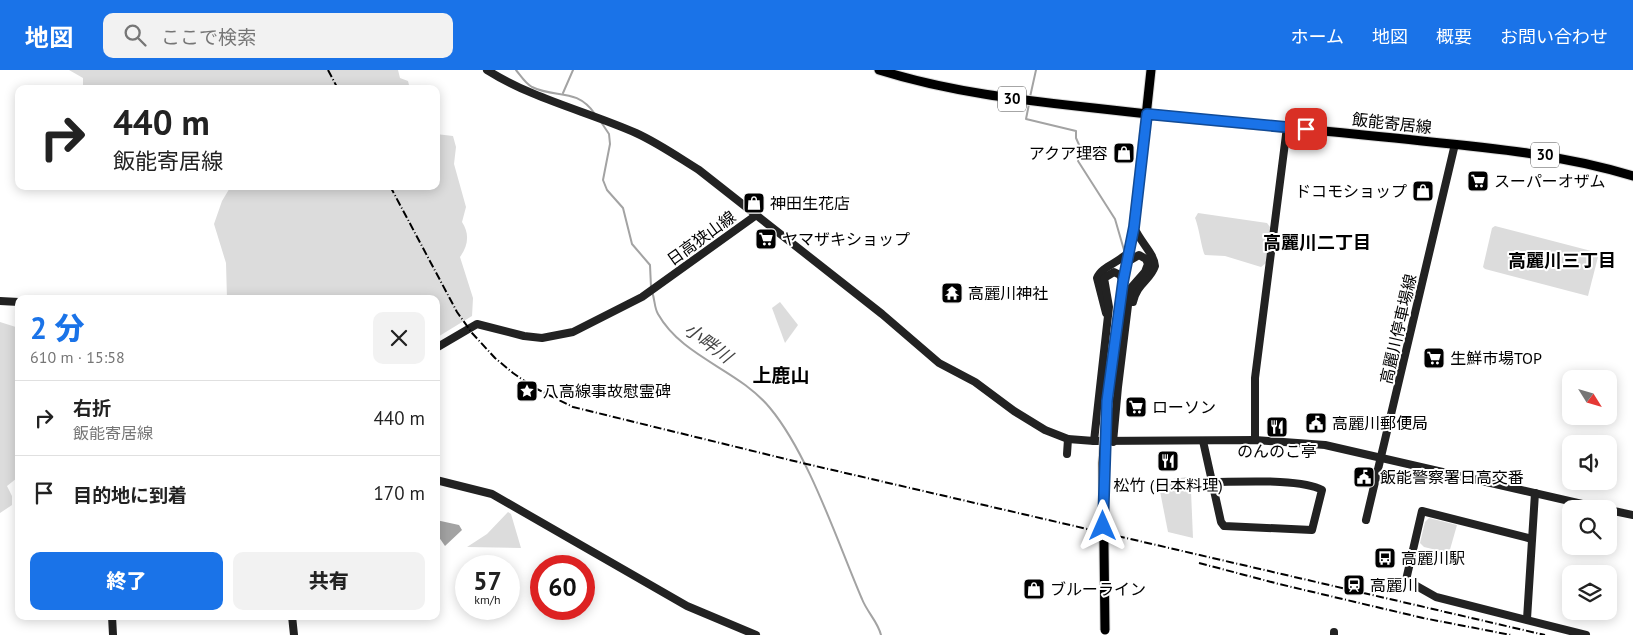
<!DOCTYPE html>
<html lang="ja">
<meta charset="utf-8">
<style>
:root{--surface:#fff;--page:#f2f2f2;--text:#222;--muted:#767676;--line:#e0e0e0;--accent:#1a73e8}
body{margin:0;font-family:"PT Sans","Noto Sans JP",sans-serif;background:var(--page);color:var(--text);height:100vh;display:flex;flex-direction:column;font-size:19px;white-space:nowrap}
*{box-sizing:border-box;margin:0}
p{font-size:16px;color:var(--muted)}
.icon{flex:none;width:28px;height:28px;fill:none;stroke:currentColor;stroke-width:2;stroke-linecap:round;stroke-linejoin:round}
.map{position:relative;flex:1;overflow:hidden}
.sheet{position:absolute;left:15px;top:225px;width:425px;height:325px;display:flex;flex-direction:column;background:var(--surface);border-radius:10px;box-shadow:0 2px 12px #0003}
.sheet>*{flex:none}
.guide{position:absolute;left:15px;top:15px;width:425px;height:105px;border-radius:10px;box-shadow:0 2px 12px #0003;background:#fff;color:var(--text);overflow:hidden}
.needle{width:32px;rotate:127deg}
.tools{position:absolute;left:1562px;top:300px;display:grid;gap:10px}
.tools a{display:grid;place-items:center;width:55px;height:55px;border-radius:10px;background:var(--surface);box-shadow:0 2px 12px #0003;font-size:25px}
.speed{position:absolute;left:455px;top:485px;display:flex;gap:10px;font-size:25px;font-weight:700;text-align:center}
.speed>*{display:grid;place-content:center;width:65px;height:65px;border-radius:50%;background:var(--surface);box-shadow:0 2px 12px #0003;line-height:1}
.speed small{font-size:12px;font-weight:400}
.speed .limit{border:8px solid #d22;background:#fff;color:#111}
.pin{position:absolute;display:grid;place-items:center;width:42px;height:42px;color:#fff;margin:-21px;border-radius:10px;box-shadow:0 2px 8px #0006}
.me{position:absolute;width:55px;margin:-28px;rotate:0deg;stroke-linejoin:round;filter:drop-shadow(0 0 4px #0008)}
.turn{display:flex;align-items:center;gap:18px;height:105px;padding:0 15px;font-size:22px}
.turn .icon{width:65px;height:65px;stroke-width:2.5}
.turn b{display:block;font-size:35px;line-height:42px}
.round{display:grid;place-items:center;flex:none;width:52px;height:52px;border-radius:10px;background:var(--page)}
.summary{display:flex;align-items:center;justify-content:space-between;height:85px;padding:0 15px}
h1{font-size:30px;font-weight:800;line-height:38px;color:var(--accent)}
.cta{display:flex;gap:10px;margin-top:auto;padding:10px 15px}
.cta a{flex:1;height:58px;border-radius:10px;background:var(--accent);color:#fff;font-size:20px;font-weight:800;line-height:58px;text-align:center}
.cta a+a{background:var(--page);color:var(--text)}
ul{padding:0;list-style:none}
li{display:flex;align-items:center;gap:15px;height:75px;padding:0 15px;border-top:1px solid var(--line)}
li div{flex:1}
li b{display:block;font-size:19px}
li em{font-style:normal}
header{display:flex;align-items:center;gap:30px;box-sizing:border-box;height:70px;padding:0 25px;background:var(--accent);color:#fff}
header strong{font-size:24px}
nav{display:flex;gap:28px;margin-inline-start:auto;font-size:18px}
.search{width:350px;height:45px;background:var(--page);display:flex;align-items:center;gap:12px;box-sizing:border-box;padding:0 18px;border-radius:10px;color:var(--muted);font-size:19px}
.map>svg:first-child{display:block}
.green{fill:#dcdcdc}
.water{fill:#a3a3a3}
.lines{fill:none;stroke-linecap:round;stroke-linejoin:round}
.stream{stroke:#a3a3a3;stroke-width:2}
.primary-casing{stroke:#dbdbdb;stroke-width:11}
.secondary{stroke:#222;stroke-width:8}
.primary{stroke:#000;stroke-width:9}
.rail{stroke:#000;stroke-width:2;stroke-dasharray:8 2.5 1 2.5;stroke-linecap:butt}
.primary-bridge-casing{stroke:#dbdbdb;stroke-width:11;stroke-linecap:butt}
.primary-bridge{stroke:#000;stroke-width:9}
.route-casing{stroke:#114b97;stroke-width:12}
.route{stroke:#1a73e8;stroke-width:9}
.labels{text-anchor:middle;stroke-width:4;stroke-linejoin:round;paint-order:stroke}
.shield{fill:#fff;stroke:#4c4c4c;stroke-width:1}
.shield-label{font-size:15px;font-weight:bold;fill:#000}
.street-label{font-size:16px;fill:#000;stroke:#fff}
.poi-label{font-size:16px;fill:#000;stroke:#fff;text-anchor:start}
.neighbourhood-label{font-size:18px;font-weight:bold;fill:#000;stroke:#fff}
.water-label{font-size:18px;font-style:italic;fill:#444;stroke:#fff}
.quarter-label{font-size:19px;font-weight:bold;fill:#000;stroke:#fff}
</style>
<header>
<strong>地図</strong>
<div class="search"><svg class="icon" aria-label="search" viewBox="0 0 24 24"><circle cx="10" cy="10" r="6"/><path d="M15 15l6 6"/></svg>ここで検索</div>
<nav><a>ホーム</a><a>地図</a><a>概要</a><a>お問い合わせ</a></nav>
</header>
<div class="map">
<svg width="1633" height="565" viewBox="0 0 1633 565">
<rect width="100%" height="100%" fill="#fff"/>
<g class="green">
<polygon points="69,0 398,0 400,8 408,11 410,19 83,19 83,8"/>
<path d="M 436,64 L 453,66 L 456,77 L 454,94 L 466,137 L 462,152 C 470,164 468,176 460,187 L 473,228 L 472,246 L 436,268 L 436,229 L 227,229 L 226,193 L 214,154 L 222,131 L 231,116 L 436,116 Z"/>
<path d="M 1198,143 L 1267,153 L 1270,157 L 1266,193 L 1261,197 L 1225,186 L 1205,185 C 1202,181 1199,157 1195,148 Z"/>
<polygon points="1495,156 1599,183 1588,226 1485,199 1483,197 1492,158"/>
<polygon points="780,232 798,255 785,273 772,238"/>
<polygon points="0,252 19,258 17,327 19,329 17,408 7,416 12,426 12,435 0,443"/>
<polygon points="1187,407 1191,421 1193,468 1168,462 1158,411"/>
<polygon points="508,442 511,444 521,478 467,477 487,464"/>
<polygon points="1429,448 1457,455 1449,483 1424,477 1420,473 1425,452"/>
</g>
<polygon class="water" points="436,450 459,455 462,460 445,476 436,463"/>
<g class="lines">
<g class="stream">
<path d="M 516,0 C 521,6 525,13 532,17 C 556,29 576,17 595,44"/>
<polyline points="563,23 573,0"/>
<polyline points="1030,27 1036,0"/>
<polyline points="1029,34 1026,49 1076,61 1076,68 1080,77 1078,91 1115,149 1124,180"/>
<polyline points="601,52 609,64 610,74 603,110 607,120 623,138 632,174 650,195 651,217"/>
<path d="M 652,222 C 655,229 654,237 658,244 C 683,288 738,299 770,338 C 809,385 837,471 862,529 C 867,542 878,552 881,565"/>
</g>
<g class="primary-casing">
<g id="primary">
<path d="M 879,0 C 949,22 1021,30 1094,38 C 1203,51 1313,59 1422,71 C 1493,78 1564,85 1633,106"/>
<polyline points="1107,331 1123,212 1134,157 1151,0"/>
</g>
</g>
<g class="secondary">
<path d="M 487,0 C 533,29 586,41 636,63 C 658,73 678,87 699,100 L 882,244 L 939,293 L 975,312 L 1014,341 L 1045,360 L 1068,369 L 1094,371 L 1255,370 L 1325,375 L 1604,439"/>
<polyline points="0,231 19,232"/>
<path d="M 1133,232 C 1137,213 1150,211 1155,196 C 1154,183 1140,172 1134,157"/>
<path d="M 1106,243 L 1097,208 C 1102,196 1119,193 1130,181"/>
<polyline points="436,278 477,254 524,266 542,268 573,262 642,227 755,146"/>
<polyline points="1255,370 1255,308 1287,57"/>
<polyline points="1094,371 1109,237 1104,208 1114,202 1120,205 1123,212"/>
<path d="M 1203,371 L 1221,452 L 1224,456 L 1312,460 L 1322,420 C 1302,408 1237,412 1213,412"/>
<polyline points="1113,372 1118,317 1130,219 1145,202 1148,194 1146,189 1139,185 1127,192"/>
<polyline points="1067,384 1068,369"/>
<polyline points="436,410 492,424 687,536 756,565"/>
<polyline points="1609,440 1633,445"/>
<polyline points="1366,450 1455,74"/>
<polyline points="1532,469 1422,441 1406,510 1436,527 1586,565"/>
<polyline points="112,546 113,565"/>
<polyline points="292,546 294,565"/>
<polyline points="1527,549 1535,423"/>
<polyline points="1334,565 1334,562"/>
</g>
<use href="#primary" class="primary"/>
<g class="rail">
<polyline points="328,0 338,19"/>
<polyline points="390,116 457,242 472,263 495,288 513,303 533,317 573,337 798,392 1545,565"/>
<polyline points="1199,493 1279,514 1423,548 1511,565"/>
</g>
<g class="primary-bridge-casing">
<polyline id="primary-bridge" points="1105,560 1103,393 1107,331"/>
</g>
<use href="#primary-bridge" class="primary-bridge"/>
</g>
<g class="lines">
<g class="route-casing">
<polyline id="route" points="1103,456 1107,331 1123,212 1134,157 1147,44 1306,59"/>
</g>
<use href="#route" class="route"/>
</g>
<defs>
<g id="shop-square" transform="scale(1.125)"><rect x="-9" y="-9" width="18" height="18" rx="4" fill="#000" stroke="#fff"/><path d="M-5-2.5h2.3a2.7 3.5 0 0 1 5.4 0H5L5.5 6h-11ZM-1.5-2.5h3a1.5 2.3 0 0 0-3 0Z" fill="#fff"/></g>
<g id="supermarket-square" transform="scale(1.125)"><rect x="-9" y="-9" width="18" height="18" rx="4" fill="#000" stroke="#fff"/><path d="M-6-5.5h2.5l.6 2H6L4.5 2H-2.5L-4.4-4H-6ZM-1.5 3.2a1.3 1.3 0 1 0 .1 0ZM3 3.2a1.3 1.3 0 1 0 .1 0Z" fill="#fff"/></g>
<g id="temple-square" transform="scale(1.125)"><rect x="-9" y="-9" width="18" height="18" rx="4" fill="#000" stroke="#fff"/><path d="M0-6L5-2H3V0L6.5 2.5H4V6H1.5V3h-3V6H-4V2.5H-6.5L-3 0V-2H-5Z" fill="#fff"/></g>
<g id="sight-square" transform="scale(1.125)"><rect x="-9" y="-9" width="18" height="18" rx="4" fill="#000" stroke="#fff"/><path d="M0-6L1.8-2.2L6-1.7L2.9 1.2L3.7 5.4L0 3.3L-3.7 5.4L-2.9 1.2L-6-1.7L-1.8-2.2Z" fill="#fff"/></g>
<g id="civic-square" transform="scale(1.125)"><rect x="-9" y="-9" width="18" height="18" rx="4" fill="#000" stroke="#fff"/><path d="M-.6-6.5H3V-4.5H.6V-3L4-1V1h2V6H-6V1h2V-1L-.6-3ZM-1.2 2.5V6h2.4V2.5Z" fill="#fff"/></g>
<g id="restaurant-square" transform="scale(1.125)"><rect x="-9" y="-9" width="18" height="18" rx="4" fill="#000" stroke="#fff"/><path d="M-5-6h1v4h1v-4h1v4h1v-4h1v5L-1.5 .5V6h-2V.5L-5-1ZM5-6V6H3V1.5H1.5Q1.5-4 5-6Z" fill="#fff"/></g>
<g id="bus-square" transform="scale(1.125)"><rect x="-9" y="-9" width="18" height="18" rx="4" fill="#000" stroke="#fff"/><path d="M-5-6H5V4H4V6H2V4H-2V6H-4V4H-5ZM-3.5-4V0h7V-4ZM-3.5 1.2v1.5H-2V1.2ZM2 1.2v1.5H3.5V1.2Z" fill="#fff"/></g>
<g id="station-square" transform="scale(1.125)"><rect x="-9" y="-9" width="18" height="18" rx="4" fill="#000" stroke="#fff"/><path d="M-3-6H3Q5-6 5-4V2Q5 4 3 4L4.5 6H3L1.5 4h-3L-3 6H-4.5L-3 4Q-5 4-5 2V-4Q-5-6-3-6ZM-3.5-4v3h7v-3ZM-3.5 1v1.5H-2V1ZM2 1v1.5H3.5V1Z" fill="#fff"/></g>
</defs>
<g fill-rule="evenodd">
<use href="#shop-square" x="1124" y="83"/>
<use href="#supermarket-square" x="1478" y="111"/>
<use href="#shop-square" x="1423" y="121"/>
<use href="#shop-square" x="754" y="133"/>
<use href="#supermarket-square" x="766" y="169"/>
<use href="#temple-square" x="952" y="223"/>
<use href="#supermarket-square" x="1434" y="288"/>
<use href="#sight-square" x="527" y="321"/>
<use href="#supermarket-square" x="1136" y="337"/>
<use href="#civic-square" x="1316" y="353"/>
<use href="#restaurant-square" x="1277" y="357"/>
<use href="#restaurant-square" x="1168" y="391"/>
<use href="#civic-square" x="1364" y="407"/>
<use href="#bus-square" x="1385" y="488"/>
<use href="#station-square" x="1354" y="515"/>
<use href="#shop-square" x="1034" y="519"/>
</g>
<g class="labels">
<g class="shield">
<rect x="998" y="16.5" width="28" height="25" rx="4"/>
<rect x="1531" y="72.5" width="28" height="25" rx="4"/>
</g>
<g class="shield-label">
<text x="1012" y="34">30</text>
<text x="1545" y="90">30</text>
</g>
<g class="street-label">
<text transform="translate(1392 53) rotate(6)" y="6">飯能寄居線</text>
<text transform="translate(701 168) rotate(-36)" y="6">日高狭山線</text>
<text transform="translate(1398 259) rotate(-77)" y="6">高麗川停車場線</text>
</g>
<g class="poi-label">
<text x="1108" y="89" text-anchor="end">アクア理容</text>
<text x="1494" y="117">スーパーオザム</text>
<text x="1407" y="127" text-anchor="end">ドコモショップ</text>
<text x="770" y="139">神田生花店</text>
<text x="782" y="175">ヤマザキショップ</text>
<text x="968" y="229">高麗川神社</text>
<text x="1450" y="294">生鮮市場TOP</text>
<text x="543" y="327">八高線事故慰霊碑</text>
<text x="1152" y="343">ローソン</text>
<text x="1332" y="359">高麗川郵便局</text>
<text x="1277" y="387" text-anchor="middle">のんのこ亭</text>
<text x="1380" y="413">飯能警察署日高交番</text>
<text x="1168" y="421" text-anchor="middle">松竹 (日本料理)</text>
<text x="1401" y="494">高麗川駅</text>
<text x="1370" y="521">高麗川</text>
<text x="1050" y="525">ブルーライン</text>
</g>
<g class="neighbourhood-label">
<text x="1317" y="179">高麗川二丁目</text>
<text x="1562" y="197">高麗川三丁目</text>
</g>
<g class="water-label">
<text transform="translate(708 273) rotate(36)" y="6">小畔川</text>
</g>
<g class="quarter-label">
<text x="781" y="312">上鹿山</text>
</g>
</g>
</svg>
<div class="tools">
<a><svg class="needle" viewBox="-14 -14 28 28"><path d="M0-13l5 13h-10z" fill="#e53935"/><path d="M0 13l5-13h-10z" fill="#767676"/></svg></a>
<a><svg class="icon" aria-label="sound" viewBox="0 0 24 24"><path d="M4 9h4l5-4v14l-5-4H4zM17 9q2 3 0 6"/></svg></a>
<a><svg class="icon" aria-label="search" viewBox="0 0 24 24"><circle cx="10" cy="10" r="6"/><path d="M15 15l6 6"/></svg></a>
<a><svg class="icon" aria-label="layers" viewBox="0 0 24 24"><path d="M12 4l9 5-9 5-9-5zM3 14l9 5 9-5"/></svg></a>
</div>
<div class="speed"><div>57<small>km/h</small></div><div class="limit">60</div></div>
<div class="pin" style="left:1306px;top:59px;background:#d93025"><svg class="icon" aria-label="arrive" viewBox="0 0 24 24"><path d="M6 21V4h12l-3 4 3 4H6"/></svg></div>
<svg class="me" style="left:1103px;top:456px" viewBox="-20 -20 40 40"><path d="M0-17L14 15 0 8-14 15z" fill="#1a73e8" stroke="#fff" stroke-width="4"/></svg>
<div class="guide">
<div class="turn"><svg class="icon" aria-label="right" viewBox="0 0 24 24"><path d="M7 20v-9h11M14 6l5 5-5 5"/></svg><div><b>440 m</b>飯能寄居線</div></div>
</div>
<section class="sheet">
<div class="summary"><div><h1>2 分</h1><p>610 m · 15:58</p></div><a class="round"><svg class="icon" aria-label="close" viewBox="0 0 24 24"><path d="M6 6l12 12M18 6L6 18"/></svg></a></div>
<ul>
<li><svg class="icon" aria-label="right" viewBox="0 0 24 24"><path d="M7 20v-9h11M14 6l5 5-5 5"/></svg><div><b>右折</b><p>飯能寄居線</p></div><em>440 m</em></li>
<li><svg class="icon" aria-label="arrive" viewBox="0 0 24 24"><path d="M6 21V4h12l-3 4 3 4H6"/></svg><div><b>目的地に到着</b></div><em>170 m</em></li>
</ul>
<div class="cta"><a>終了</a><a>共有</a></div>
</section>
</div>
